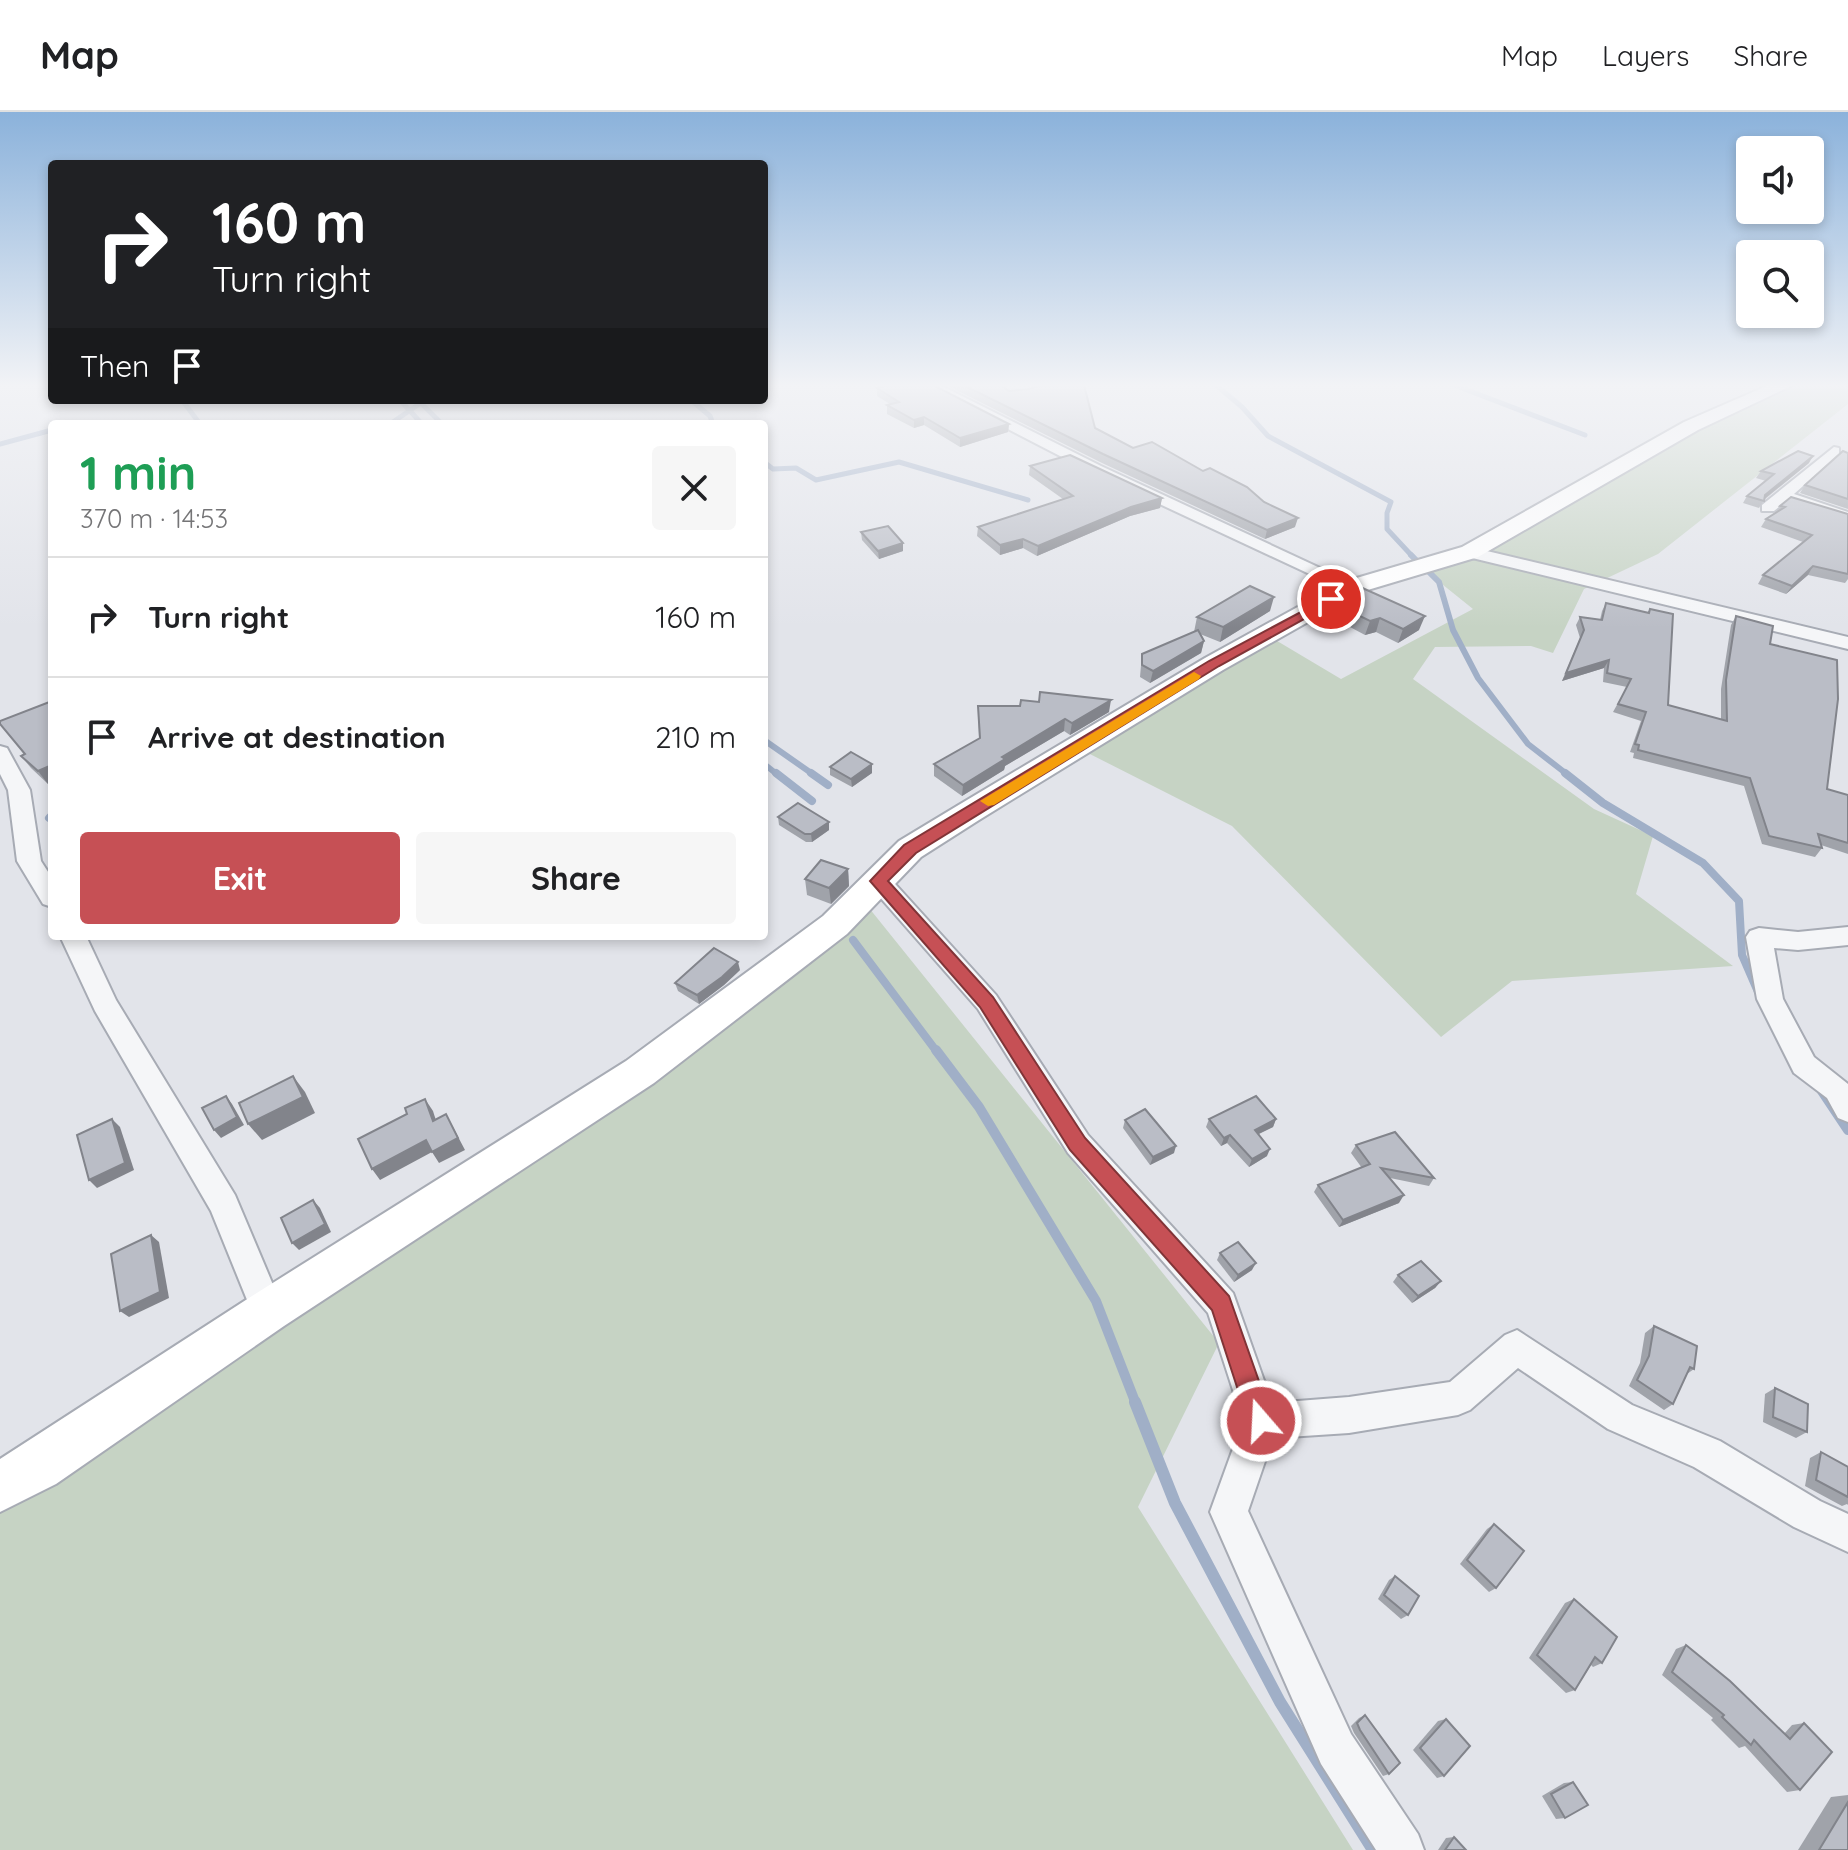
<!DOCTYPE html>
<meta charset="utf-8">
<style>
:root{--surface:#fff;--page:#f6f6f6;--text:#202124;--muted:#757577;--line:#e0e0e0;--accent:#c65055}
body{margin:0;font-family:Quicksand,sans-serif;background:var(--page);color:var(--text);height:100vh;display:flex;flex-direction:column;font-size:30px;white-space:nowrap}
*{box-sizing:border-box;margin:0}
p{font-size:26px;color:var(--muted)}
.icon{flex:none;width:44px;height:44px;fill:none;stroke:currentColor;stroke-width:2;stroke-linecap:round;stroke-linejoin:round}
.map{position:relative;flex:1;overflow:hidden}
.details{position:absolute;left:48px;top:308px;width:720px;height:520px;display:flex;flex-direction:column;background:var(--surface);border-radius:8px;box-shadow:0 4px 12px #0003}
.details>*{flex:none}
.guide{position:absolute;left:48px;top:48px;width:720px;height:244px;border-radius:8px;box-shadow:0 4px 12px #0003;background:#202124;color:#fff;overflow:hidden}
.controls{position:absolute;left:1736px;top:24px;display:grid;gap:16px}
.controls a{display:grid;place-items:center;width:88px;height:88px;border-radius:8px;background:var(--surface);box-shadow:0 4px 12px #0003;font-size:40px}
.pin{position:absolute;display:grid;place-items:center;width:68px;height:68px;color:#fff;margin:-34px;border:4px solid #fff;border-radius:50%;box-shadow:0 2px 8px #0007}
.me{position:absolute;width:88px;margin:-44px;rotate:341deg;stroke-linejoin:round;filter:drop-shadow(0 0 6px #0008)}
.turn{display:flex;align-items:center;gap:28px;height:168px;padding:0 32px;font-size:36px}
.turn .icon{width:104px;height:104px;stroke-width:2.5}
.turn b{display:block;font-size:56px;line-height:68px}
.then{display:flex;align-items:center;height:76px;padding:0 32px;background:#0003;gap:16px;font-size:30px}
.round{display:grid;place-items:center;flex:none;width:84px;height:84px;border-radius:8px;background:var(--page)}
.head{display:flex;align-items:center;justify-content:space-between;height:136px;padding:0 32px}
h1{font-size:48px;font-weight:700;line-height:60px;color:#1e9e55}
.primary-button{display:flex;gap:16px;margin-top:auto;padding:16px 32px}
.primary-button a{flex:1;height:92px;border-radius:8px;background:var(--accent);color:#fff;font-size:32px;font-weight:700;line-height:92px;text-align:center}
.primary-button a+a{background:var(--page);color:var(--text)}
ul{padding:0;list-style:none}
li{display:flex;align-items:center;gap:24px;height:120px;padding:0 32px;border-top:2px solid var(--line)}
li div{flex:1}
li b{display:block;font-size:30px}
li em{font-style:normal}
header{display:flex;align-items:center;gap:48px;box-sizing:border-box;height:112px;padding:0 40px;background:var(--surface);border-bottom:2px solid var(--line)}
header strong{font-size:38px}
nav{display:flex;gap:44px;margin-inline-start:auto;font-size:28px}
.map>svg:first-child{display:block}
.green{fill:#c6d3c4}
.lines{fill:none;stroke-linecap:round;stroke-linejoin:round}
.stream-far4{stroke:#a0afc7;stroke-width:5}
.stream-far3{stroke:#a0afc7;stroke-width:6}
.stream-far2{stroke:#a0afc7;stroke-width:8}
.stream-far1{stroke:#a0afc7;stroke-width:10}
.stream{stroke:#a0afc7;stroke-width:12}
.street-casing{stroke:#a7abb4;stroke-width:4}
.secondary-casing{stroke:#a7abb4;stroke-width:4}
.street{fill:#f5f6f8;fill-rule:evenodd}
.secondary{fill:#fff;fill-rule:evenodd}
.wall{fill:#a0a3aa}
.shaded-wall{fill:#82848b}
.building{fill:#babdc6;stroke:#82848b;stroke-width:2}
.route{fill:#c65055;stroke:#813437;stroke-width:2}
.slow{fill:#f59e0b}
</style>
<header>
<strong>Map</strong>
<nav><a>Map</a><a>Layers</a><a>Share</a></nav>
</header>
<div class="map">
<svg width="1848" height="1738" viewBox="0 0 1848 1738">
<rect width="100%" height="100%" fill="#e2e4ea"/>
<g class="green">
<polygon points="1784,273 1848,273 1848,292 1658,442 1584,477 1553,541 1531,534 1435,535 1413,567 1594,697 1653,724 1636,782 1733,854 1512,869 1441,925 1232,714 1078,636 1267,523 1341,567 1473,497 1422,456 1470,440 1691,314"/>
<polygon points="861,786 1219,1231 1138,1395 1353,1738 0,1738 0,1381 42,1358"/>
</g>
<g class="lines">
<g class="stream-far4">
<polyline points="1216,273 1242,295 1268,324 1391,390 1387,401 1387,417 1413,445"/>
<polyline points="1454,273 1585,323"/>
<polyline points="182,288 200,312"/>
<polyline points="400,288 422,312"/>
<polyline points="691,288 710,304 713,312"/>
<polyline points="420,290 442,312"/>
<polyline points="390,312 425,288"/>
<polyline points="0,332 52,318"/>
<polyline points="764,350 773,357 796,356 816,368 899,350 1028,388"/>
</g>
<g class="stream-far3">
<polyline points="1411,443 1418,450"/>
<polyline points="1429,460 1439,470 1453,518 1478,566 1528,632 1568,663"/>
<polyline points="764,628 814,663"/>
<polyline points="764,652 778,663"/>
</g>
<g class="stream-far2">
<polyline points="776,661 812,689"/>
<polyline points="811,661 828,673"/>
<polyline points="1565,661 1603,691 1703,751 1739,789 1742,843 1758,880"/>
<polyline points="49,706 52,703"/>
<polyline points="853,828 937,940"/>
</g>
<g class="stream-far1">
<polyline points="936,938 979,995 1096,1189 1136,1292"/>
<polyline points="1822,979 1848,1018"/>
</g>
<polyline class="stream" points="1135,1290 1175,1391 1280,1590 1373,1738"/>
<g class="street-casing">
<g id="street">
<polygon points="923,273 940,273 1101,354 1361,475 1352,480 1346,479 1091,360"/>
<polygon points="1834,335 1839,336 1839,342 1794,382 1848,400 1848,410 1785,390 1774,399 1762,399 1762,393"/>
<polygon points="1470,435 1848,525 1848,537 1464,444 1462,440 1464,436"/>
<polygon points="0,634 7,636 30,678 41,749 52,766 52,795 43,792 17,749 8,678 0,662"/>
<polygon points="879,761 887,763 996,883 1088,1023 1233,1181 1272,1291 1349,1285 1450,1270 1505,1223 1517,1218 1632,1293 1720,1329 1820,1389 1848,1402 1848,1440 1794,1415 1694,1355 1608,1317 1518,1256 1470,1298 1458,1303 1349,1321 1273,1326 1248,1399 1351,1622 1418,1722 1424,1738 1376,1738 1321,1652 1210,1400 1243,1309 1208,1201 1068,1041 978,897 871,775 867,769 871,763"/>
<polygon points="1848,815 1848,833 1798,838 1774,836 1783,887 1814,945 1848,972 1848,1010 1838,1006 1827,986 1794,961 1757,887 1746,825 1750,819 1759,816 1798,820"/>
<polygon points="60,824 86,824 116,888 235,1083 284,1199 280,1210 268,1215 256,1210 211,1099 95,899"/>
</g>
</g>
<g class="secondary-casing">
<polygon id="secondary" points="1769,273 1793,273 1698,318 1478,445 1361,480 1223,558 979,708 921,745 847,822 654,971 284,1214 56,1372 0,1400 0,1347 252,1184 626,949 823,804 899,729 957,694 1205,546 1343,470 1462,435 1684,310"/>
</g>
<use href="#street" class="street"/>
<use href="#secondary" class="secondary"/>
</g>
<g class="wall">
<polygon points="875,273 933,273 1009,312 1008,320 960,335 924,313 914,316 887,302 887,293 890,292 877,284 877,276 879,275"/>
<polygon points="946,273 1001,273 1009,279 1095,316 1133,336 1203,359 1264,390 1295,415 1265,427 1102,351"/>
<polygon points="1848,341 1848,397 1800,381 1805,373"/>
<polygon points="1809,351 1764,388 1759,396 1743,391 1747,384 1766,369 1756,366 1761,359"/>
<polygon points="1030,354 1162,386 1160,396 1130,404 1037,444 1023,436 1000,443 977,424 978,415 1063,387 1029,363"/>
<polygon points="1780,394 1848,402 1848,467 1845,471 1808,463 1786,482 1758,472 1763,463 1803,430 1761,415 1766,407 1775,401"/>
<polygon points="861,420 903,431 903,439 879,447 862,428"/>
<polygon points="1606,491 1647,501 1650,497 1668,593 1721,608 1721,577 1731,513 1736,504 1770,532 1827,677 1848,683 1848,742 1821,733 1822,736 1815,745 1762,732 1744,674 1633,646 1634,641 1630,640 1641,609 1613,600 1627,575 1603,570 1604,556 1562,569 1580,526 1576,513 1580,505 1600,508 1602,499"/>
<polygon points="1339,494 1419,518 1398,531 1376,520 1365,523 1335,507"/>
<polygon points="1270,499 1220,530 1200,522 1204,529 1201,541 1150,571 1140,565 1142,542 1194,520 1197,505"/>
<polygon points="52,589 48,672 31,656 21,644 24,642"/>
<polygon points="978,594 1109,600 1070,623 1064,619 1005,654 1004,658 962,684 934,664 934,652 979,627"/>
<polygon points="830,655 872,661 852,675 830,663"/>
<polygon points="778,705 829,718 812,730 806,730 779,713"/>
<polygon points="848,757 849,774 831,792 807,783 805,767"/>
<polygon points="740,858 724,873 699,892 678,879 675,871"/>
<polygon points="1209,1007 1276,1007 1273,1015 1259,1022 1267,1044 1249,1055 1227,1031 1221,1034 1206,1015"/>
<polygon points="1125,1008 1174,1041 1150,1053 1123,1016"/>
<polygon points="1356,1033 1434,1066 1429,1074 1390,1066 1399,1091 1339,1115 1314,1080 1318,1073 1362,1056 1351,1041"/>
<polygon points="1220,1141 1252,1158 1234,1170 1217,1148"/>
<polygon points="1398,1163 1441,1169 1435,1176 1412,1191 1393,1170"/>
<polygon points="1654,1214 1694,1257 1687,1262 1673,1292 1664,1298 1629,1274 1640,1251 1645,1221"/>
<polygon points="1775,1276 1807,1320 1796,1326 1763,1310 1765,1282"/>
<polygon points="1821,1340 1848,1355 1848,1393 1847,1392 1842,1394 1805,1374 1810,1346"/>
<polygon points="1494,1412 1496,1476 1489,1480 1460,1452 1487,1417"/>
<polygon points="1395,1464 1408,1503 1401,1507 1378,1487 1389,1468"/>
<polygon points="1574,1487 1602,1551 1593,1555 1591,1553 1575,1578 1566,1581 1529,1546 1565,1491"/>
<polygon points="1686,1533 1784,1622 1792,1613 1804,1611 1800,1678 1787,1680 1745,1634 1739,1636 1711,1608 1713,1606 1662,1563 1676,1537"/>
<polygon points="1365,1603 1389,1662 1383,1664 1354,1621 1351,1614 1359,1606"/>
<polygon points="1446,1607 1444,1664 1437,1666 1413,1638 1438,1609"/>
<polygon points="1573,1670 1565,1706 1556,1707 1542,1684 1564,1671"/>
<polygon points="1848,1683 1848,1738 1798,1738 1831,1685"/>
<polygon points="1454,1725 1466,1738 1438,1738 1446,1726"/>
</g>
<g class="shaded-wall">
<polygon points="924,305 924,313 914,316 914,308"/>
<polygon points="1009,312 1008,320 960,335 960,326"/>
<polygon points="1813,344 1809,351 1763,388 1765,383"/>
<polygon points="1162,386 1160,396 1130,404 1037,444 1038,434 1131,395"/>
<polygon points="1298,406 1295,415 1265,427 1267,418"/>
<polygon points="1023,427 1023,436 1000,443 1000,433"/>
<polygon points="903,431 903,439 879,447 878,439"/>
<polygon points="1813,454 1808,463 1786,482 1792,474"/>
<polygon points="1274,485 1270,499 1220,530 1223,515"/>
<polygon points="1425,504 1419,518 1398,531 1403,517"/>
<polygon points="1380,506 1376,520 1365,523 1370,509"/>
<polygon points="1204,529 1201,541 1150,571 1153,559"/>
<polygon points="1609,548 1604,556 1562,569 1566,561"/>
<polygon points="1111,588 1109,600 1070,623 1072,611"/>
<polygon points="1065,607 1064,619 1005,654 1004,658 962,684 963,673 1002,645"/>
<polygon points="872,652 872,661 852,675 851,667"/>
<polygon points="52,653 52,670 48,672 38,659"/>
<polygon points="829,710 829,718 812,730 811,722"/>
<polygon points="848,757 849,774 831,792 829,776"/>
<polygon points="738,850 740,858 724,873 699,892 697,883"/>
<polygon points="293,964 305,980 315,1001 262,1028 248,1012"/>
<polygon points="226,984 232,992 244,1013 221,1026 214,1018"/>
<polygon points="425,987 433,999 440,1021 433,1009"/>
<polygon points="446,1002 465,1038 439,1051 432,1040 380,1068 372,1057 426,1028"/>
<polygon points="112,1007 120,1015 134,1058 97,1076 89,1068"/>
<polygon points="1276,1007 1273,1015 1252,1025 1255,1018"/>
<polygon points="1230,1023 1227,1031 1221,1034 1224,1026"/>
<polygon points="1176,1034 1174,1041 1150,1053 1153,1045"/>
<polygon points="1270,1037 1267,1044 1249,1055 1252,1047"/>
<polygon points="1404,1083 1399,1091 1339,1115 1343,1108"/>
<polygon points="313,1088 320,1096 331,1120 299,1138 292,1131"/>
<polygon points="151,1123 159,1130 169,1186 129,1205 120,1199"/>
<polygon points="1256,1151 1252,1158 1234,1170 1238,1163"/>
<polygon points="1441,1169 1435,1176 1412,1191 1418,1184"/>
</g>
<g class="building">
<polygon points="888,273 933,273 1009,312 960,326 924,305 914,308 887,293 899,290 877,276"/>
<polygon points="963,273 1001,273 1009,279 1028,277 1044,273 1084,273 1095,316 1133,336 1152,330 1203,359 1210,356 1247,375 1264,390 1298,406 1267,418 1103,342"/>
<polygon points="1798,339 1813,344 1765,383 1764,389 1747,384 1774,362 1761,359"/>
<polygon points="1843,339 1848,341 1848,387 1805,373"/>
<polygon points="1070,343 1162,386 1131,395 1038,434 1023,427 1000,433 978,415 1073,384 1030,354"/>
<polygon points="1791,385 1848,402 1848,462 1813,454 1792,474 1763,463 1812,423 1766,407 1785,395 1780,394"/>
<polygon points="888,414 903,431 878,439 861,420"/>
<polygon points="1250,474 1274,485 1223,515 1197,505"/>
<polygon points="1358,474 1425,504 1403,517 1380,506 1370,509 1339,494 1349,489"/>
<polygon points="1606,491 1649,501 1650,497 1673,502 1668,593 1727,609 1726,568 1736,504 1773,514 1770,532 1837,548 1838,587 1827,677 1848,683 1848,731 1818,722 1822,736 1769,724 1750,666 1638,638 1639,633 1635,632 1646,600 1618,592 1631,567 1607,561 1609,548 1566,561 1584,518 1580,505 1602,508"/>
<polygon points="1198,518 1204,529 1153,559 1142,553 1142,542"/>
<polygon points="1040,580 1111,588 1072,611 1065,607 1002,645 1005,647 963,673 934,652 980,626 978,594 1020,594 1021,588 1039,590"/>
<polygon points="52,589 52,653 38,659 21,644 25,642 0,612 0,609"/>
<polygon points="851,640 872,652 851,667 830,655"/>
<polygon points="798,691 829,710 811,722 805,722 778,705"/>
<polygon points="821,748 848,757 829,776 805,767"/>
<polygon points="714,836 738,850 722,865 697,883 675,871"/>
<polygon points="293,964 303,985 248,1012 239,991"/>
<polygon points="226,984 237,1005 214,1018 202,996"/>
<polygon points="1256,984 1276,1007 1255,1018 1270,1037 1252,1047 1230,1023 1224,1026 1209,1007"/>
<polygon points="425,987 433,1009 446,1002 458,1026 432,1040 426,1028 372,1057 358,1027 407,1002 405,996"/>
<polygon points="1145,997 1176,1034 1153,1045 1125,1008"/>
<polygon points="112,1007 125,1051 89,1068 77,1023"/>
<polygon points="1395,1020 1434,1066 1381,1056 1404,1083 1343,1108 1318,1073 1370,1052 1356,1033"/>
<polygon points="313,1088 325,1112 292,1131 281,1106"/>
<polygon points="151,1123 160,1180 120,1199 111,1142"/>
<polygon points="1238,1130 1256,1151 1238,1163 1220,1141"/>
<polygon points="1421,1149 1441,1169 1418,1184 1398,1163"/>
<polygon points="1654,1214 1697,1234 1694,1257 1690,1255 1673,1292 1637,1268 1649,1244"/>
<polygon points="1775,1276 1808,1292 1807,1320 1773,1305"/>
<polygon points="1821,1340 1848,1355 1848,1385 1816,1368"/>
<polygon points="1494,1412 1524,1439 1496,1476 1467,1448"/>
<polygon points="1395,1464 1419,1484 1408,1503 1384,1483"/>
<polygon points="1574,1487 1617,1525 1602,1551 1595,1545 1575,1578 1537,1543"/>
<polygon points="1686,1533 1730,1569 1790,1627 1804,1611 1832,1640 1800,1678 1754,1628 1751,1633 1722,1605 1724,1603 1672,1560"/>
<polygon points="1365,1603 1400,1651 1389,1662 1360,1618 1357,1611"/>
<polygon points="1446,1607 1470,1634 1444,1664 1420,1636"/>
<polygon points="1573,1670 1588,1693 1565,1706 1551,1682"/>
<polygon points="1848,1690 1848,1738 1819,1738"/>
<polygon points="1454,1725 1466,1738 1445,1738"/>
</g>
<linearGradient id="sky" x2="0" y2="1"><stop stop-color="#8bb2db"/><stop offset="0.53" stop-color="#f2f3f6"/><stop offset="1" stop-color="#f2f3f6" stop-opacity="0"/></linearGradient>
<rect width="1848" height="516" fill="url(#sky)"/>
<polygon class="route" points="1331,484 1337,487 1335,490 1219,554 916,741 888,769 993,885 1085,1026 1229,1184 1273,1309 1270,1318 1261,1322 1252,1318 1248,1309 1212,1198 1070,1038 980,895 870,769 904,733 1209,549"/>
<polygon class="slow" points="1194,560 1201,564 1199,567 994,693 988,694 980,689"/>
</svg>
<div class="controls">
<a><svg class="icon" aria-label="sound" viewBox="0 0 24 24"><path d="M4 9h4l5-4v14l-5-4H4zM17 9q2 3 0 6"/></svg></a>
<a><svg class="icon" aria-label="search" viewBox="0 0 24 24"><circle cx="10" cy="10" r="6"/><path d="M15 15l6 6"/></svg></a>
</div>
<div class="pin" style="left:1331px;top:487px;background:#d93025"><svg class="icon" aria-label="arrive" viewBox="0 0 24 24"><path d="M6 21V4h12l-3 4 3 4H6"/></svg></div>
<svg class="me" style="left:1261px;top:1309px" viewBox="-20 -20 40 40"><circle r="17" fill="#c65055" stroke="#fff" stroke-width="3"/><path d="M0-11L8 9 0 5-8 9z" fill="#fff"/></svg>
<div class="guide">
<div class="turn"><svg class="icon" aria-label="right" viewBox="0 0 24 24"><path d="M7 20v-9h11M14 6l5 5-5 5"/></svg><div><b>160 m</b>Turn right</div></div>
<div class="then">Then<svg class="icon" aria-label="arrive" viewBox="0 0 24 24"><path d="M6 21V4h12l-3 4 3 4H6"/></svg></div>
</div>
<section class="details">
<div class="head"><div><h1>1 min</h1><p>370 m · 14:53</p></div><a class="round"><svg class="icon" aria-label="close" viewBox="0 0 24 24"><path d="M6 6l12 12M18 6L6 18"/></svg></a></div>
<ul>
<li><svg class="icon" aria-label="right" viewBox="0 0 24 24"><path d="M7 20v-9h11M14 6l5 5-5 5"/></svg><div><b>Turn right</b></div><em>160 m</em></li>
<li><svg class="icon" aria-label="arrive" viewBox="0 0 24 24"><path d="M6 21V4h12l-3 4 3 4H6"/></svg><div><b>Arrive at destination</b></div><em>210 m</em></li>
</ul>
<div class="primary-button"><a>Exit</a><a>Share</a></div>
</section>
</div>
